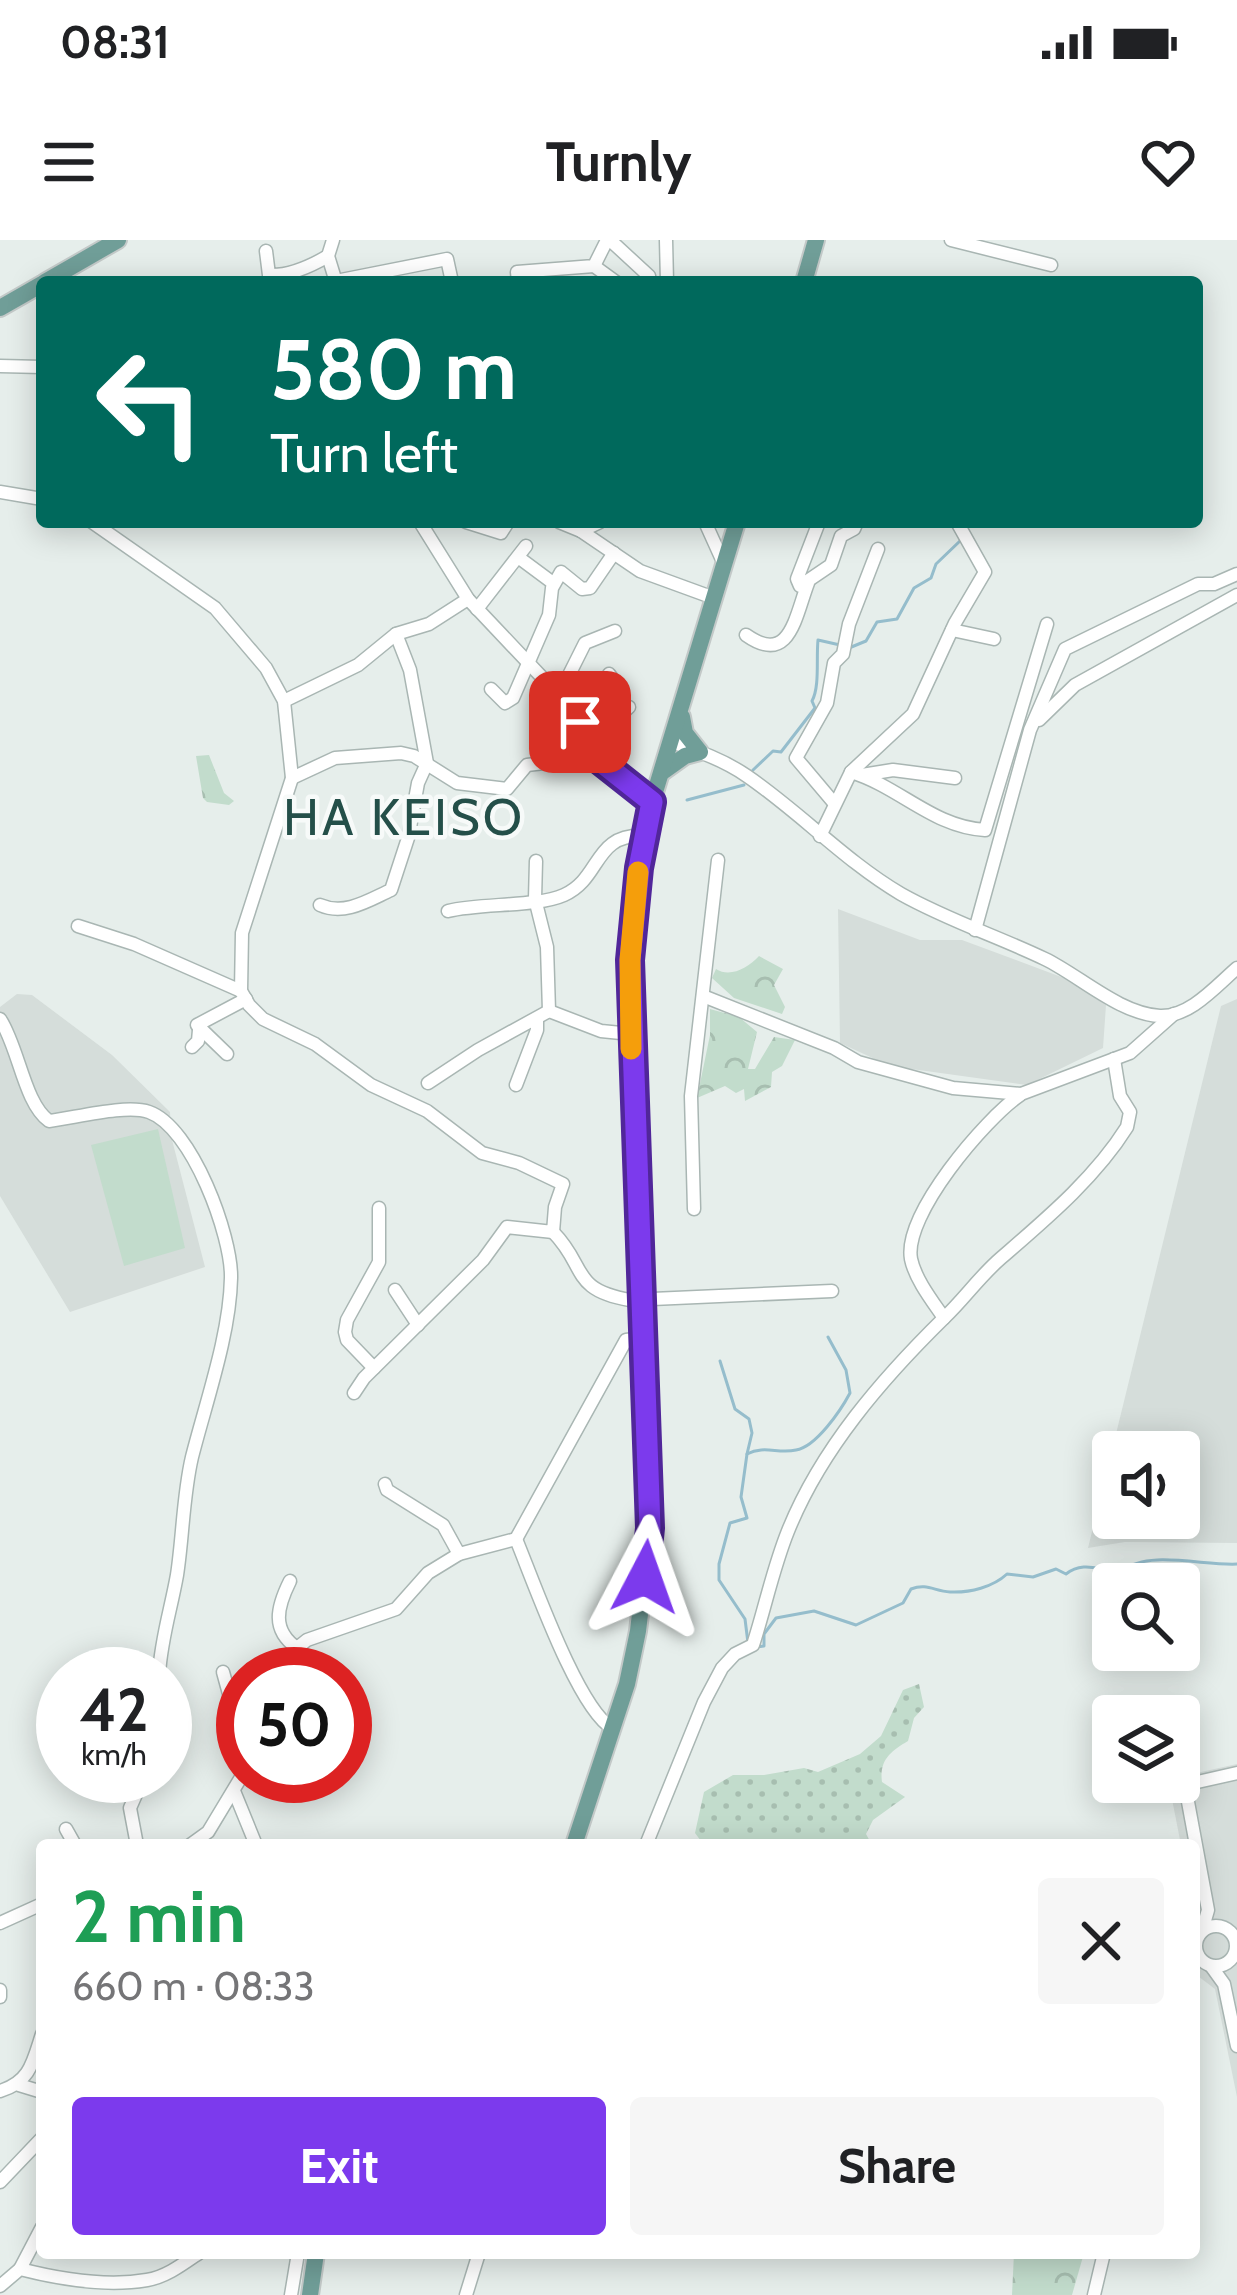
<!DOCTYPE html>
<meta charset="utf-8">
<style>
:root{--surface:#fff;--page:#f6f6f6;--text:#202124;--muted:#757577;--accent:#7c3aed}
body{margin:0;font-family:Cabin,sans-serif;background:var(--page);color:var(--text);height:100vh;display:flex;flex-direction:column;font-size:45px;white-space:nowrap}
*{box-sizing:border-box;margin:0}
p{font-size:39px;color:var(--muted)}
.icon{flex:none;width:66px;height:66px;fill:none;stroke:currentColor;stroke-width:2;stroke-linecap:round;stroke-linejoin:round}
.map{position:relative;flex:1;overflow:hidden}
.sheet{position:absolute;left:36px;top:1599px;width:1164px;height:420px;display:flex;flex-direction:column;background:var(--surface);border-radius:12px;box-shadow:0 6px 30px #0003}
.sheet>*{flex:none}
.banner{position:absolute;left:36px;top:36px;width:1167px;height:252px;border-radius:12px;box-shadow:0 6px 30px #0003;background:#00695c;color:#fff;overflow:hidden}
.controls{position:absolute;left:1092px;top:1191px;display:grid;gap:24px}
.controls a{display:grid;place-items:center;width:108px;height:108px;border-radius:12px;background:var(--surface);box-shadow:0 6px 30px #0003;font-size:60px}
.speed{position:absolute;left:36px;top:1407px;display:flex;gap:24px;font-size:60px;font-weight:700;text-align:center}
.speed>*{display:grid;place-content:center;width:156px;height:156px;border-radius:50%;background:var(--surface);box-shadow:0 6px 30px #0003;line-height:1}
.speed small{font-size:30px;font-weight:400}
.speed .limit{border:18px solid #d22;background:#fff;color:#111}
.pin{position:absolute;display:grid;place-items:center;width:102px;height:102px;color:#fff;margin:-51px;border-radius:24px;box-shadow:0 6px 18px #0006}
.me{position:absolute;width:132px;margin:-66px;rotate:4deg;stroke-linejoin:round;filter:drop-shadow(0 0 9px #0008)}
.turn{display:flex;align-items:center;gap:42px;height:252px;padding:0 36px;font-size:54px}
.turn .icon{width:156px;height:156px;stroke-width:2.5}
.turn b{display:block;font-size:84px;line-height:102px}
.round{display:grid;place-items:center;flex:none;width:126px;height:126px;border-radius:12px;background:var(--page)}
.overview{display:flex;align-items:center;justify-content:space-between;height:204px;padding:0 36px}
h1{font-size:72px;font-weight:700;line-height:90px;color:#1e9e55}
.cta{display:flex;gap:24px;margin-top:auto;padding:24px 36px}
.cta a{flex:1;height:138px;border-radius:12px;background:var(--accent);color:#fff;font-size:48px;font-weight:700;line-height:138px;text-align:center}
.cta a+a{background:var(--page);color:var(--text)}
.status{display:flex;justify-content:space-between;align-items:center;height:84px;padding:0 60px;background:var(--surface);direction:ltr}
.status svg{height:33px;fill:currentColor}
header{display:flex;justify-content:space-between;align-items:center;height:156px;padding:0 36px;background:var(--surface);font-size:54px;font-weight:700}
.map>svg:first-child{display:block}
.built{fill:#d5ddda;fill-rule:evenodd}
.grass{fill:url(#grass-dots)}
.forest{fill:url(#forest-crowns)}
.park{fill:#c2dccc}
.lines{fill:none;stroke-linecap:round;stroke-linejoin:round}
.stream{stroke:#95bdcc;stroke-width:3}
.minor-casing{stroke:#a9b6b3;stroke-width:15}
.major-casing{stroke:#c3c9c8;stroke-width:20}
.minor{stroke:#fff;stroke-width:12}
.major{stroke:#709e98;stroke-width:16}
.route-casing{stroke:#51269a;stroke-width:30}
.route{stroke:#7c3aed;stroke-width:21}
.slow{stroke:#f59e0b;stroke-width:21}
.labels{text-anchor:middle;stroke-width:9;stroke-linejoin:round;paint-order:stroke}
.quarter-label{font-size:51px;letter-spacing:3px;fill:#244f49;stroke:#f7faf9}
</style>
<div class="status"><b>08:31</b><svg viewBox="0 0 49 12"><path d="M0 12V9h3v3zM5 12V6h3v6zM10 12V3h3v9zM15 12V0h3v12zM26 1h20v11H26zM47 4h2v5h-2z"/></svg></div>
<header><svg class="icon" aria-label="menu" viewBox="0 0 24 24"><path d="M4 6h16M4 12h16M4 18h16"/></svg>Turnly<svg class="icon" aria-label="heart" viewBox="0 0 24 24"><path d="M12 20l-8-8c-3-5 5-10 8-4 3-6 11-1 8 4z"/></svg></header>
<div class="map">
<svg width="1237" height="2055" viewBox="0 0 1237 2055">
<defs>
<pattern id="grass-dots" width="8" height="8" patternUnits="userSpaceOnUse" patternTransform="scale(3)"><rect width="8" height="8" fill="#c2dccc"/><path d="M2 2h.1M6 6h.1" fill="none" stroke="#a7beb0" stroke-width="1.8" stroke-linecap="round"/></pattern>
<pattern id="forest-crowns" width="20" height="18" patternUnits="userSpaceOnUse" patternTransform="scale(3)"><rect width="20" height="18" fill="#c2dccc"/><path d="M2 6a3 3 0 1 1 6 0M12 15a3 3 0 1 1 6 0" fill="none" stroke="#a7beb0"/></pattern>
</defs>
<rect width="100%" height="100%" fill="#e6eeeb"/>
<g class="built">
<polygon points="838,669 920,700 962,700 1064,738 1106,765 1103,808 1027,845 890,826 840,803"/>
<polygon points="17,754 32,755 112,815 170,872 171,896 205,1027 70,1072 0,956 0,767"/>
<path d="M 1237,759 L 1237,1303 L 1125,1302 L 1088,1308 L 1221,766 ZM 1113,1212 L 1179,1212 L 1179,1278 L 1113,1278 Z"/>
<polygon points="1237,1524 1237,1857 1215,1749 1194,1733 1194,1605 1181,1605 1171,1554 1183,1536"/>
</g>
<path class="grass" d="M 919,1444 L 924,1467 L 914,1478 L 908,1501 C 891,1511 879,1520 882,1542 L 905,1557 L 873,1580 L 866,1594 L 872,1605 L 704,1605 L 695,1593 L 704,1552 L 733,1535 L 764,1535 L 804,1528 L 818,1532 L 860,1514 L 881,1496 L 903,1450 Z"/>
<g class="forest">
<polygon points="209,515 224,553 234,561 229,565 207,562 203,558 196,516"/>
<path d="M 759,716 L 783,729 L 774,745 L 785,767 L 782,774 L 734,758 L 712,738 L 716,729 C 730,738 748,728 759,716 Z"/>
<polygon points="710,769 739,777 757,792 748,829 755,829 774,797 795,800 782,826 772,832 771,847 745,861 744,849 736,853 725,846 697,858 710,795"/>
<polygon points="1014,2013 1084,2013 1072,2055 1012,2055"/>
</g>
<polygon class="park" points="158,889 185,1008 124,1026 91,905"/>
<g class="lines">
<g class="stream">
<polyline points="849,408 866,401 877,382 897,379 914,348 931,338 936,324 960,301"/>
<path d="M 753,530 L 773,511 L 781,512 L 815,468 L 812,461 C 820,446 816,419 818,400 L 840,405"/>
<polyline points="687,560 744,545"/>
<polyline points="720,1121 735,1169 749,1179 752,1193 747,1214"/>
<path d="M 748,1403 L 745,1379 L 719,1340 L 719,1324 L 730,1283 L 747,1278 L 741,1257 L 747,1214 C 764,1205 778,1214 796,1210 C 816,1207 841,1170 850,1153 L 846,1130 L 828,1097"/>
<path d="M 757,1407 L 764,1406 L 764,1394 L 776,1378 L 814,1371 L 856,1385 L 903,1363 L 911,1349 C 927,1343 934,1351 950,1352 C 970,1353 993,1347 1007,1334 L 1033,1337 L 1056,1329 L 1066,1334 C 1085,1319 1103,1333 1125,1330 C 1146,1310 1206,1326 1237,1324"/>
</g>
<g class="minor-casing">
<g id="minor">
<polyline points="333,0 328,16 336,42"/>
<polyline points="610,0 649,36 650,42"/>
<polyline points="666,0 667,42"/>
<polyline points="951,0 1051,25"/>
<path d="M 266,11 L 269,35 C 289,36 311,26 328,16"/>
<polyline points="594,26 616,42"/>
<polyline points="336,41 447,19 452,42"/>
<polyline points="518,42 517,32 594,26 607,0"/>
<polyline points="0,126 42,127"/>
<polyline points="0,252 42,259"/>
<polyline points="92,282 215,368 266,428 284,461 292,538 242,693 241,751 249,765 263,779 315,804 371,845 427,871 482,913 519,923 563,944 555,967 553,992 507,987 483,1020 364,1138 354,1153"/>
<polyline points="420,282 468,359 570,467 595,517 652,562"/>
<polyline points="466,282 501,293 508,282"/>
<polyline points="559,282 581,291 640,331 714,358"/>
<polyline points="705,282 724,324"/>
<polyline points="819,282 797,339 800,346 831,325 841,296 854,289 857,282"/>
<polyline points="581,291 600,282"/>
<polyline points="518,317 553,343"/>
<polyline points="477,369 526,306"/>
<polyline points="952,390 994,399"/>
<path d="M 746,395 C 790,426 795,377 808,343"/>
<polyline points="491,449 505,463 513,458 549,375 552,348 561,332 582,349 590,348 614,313"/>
<polyline points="559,455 585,403 615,391"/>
<polyline points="284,461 358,425 396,394 429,384 468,359"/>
<polyline points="1039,480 1075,445 1237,355"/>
<polyline points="580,483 594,465 613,459 620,449 609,434"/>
<path d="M 672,502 C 698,511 724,520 747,536 C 801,573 845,621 901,654 C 947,680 997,696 1045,719 C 1080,736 1120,774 1160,776 C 1190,777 1216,746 1237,728"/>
<polyline points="589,504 629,467"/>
<path d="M 851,532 C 900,547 933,587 985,590 L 1047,384"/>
<polyline points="862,535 893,530 955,538"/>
<polyline points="292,538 335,518 401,513 414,516 457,543 507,549 527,525 595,517"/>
<polyline points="834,563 796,518 827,463 834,423 843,414 849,384 878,309"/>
<polyline points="820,596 851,532 913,474 955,383 985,332 957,282"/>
<polyline points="536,621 535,659 547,707 549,771"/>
<path d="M 320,665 C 345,676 369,660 391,650 L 408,598 L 418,543 L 427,523 L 410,430 L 396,394"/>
<path d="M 448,671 C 481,663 537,667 564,655 C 602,638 593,593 645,596"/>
<polyline points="78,686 134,704 241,751"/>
<polyline points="975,690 1030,490 1065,409 1198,344 1214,344 1237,334"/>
<polyline points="703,756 834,808 858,822 953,848 1021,854 1130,813 1174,774"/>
<path d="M 0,779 C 19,808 24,863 49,881 C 75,878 126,864 149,872 C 192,887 232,996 231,1038 C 230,1094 206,1162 192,1217 C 183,1255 183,1296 177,1335 C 171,1369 161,1399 159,1434"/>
<polyline points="192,807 198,801 199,790"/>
<polyline points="227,814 197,785 246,759"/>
<polyline points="428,843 478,810 549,771 601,791 631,794"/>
<polyline points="516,845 537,790 537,780"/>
<polyline points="694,969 691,856 718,620"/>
<path d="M 553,992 C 587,1026 570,1050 630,1060 L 832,1051"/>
<polyline points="395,1050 418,1085"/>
<path d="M 944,1078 C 933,1062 915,1039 911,1019 C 903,975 985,879 1020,855"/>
<polyline points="374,1128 347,1100 345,1092 347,1080 379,1022 379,968"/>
<polyline points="385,1244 387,1250 443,1285 459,1314"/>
<path d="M 516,1299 C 533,1340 578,1469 612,1488"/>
<path d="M 290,1341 C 277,1367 271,1390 297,1408"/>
<polyline points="223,1432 243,1505"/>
<polyline points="308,1434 297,1408 307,1400 396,1369 428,1333 459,1314 516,1299 626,1100 642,1098"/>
<polyline points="234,1551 256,1605"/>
<polyline points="66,1589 75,1605"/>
<polyline points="137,1605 130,1568 144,1536"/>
<polyline points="190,1605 208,1592 243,1534"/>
<path d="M 646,1605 L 704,1462 L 722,1428 L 735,1414 L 753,1405 C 765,1368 773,1328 788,1291 C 821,1209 882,1139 944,1078 C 964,1059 980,1036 1001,1018 C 1046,979 1095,938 1127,887 L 1130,872 L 1120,856 L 1114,819"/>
<polyline points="0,1683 42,1664"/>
<circle cx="1216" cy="1706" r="20"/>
<polyline points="1202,1691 1208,1670 1186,1551 1193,1543 1237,1533"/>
<polyline points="1211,1726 1224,1744 1237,1806"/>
<polyline points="0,1750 0,1757"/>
<polyline points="19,1845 42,1852"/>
<path d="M 0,1851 C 30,1842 33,1822 42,1794"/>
<polyline points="0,1942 42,1898"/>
<polyline points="20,2029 42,1987"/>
<path d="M 0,2046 L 20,2029 C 59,2039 106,2047 147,2040 C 166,2037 183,2024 199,2013"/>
<polyline points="291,2055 298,2013"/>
<polyline points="466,2055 479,2013"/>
<polyline points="1094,2055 1104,2013"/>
</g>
</g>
<g class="major-casing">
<g id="major">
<polyline points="45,42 118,0"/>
<polyline points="804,42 816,0"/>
<polyline points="0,68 42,44"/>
<polyline points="664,531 685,516 700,512 685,493 682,477"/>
<polyline points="574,1605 627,1444 638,1391 650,1288 631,794 630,720 639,628 652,562 737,282"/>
<polyline points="310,2055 316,2013"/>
</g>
</g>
<use href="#minor" class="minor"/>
<use href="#major" class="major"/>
</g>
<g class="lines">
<g class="route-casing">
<polyline id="route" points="580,482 595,517 652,562 639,628 630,720 650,1288 645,1337"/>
</g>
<use href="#route" class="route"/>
<polyline class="slow" points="631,809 630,720 638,632"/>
</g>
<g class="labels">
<g class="quarter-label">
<text x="404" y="595">HA KEISO</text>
</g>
</g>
</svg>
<div class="controls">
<a><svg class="icon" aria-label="sound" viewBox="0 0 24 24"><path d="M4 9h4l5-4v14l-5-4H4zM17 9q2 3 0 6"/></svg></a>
<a><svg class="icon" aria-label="search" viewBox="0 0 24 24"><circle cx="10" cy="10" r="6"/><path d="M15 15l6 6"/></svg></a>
<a><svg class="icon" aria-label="layers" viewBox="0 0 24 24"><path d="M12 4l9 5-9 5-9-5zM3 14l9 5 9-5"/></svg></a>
</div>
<div class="speed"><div>42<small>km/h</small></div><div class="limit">50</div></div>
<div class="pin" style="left:580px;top:482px;background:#d93025"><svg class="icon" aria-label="arrive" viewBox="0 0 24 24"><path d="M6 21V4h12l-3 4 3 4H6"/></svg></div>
<svg class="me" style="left:645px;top:1337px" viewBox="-20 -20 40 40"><path d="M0-17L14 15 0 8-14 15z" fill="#7c3aed" stroke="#fff" stroke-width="4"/></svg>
<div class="banner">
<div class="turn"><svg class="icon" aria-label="left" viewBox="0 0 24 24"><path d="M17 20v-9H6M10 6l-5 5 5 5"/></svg><div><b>580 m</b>Turn left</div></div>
</div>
<section class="sheet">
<div class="overview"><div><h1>2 min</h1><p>660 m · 08:33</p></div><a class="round"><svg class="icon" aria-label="close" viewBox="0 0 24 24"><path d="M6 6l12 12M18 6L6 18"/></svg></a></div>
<div class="cta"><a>Exit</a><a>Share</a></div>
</section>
</div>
